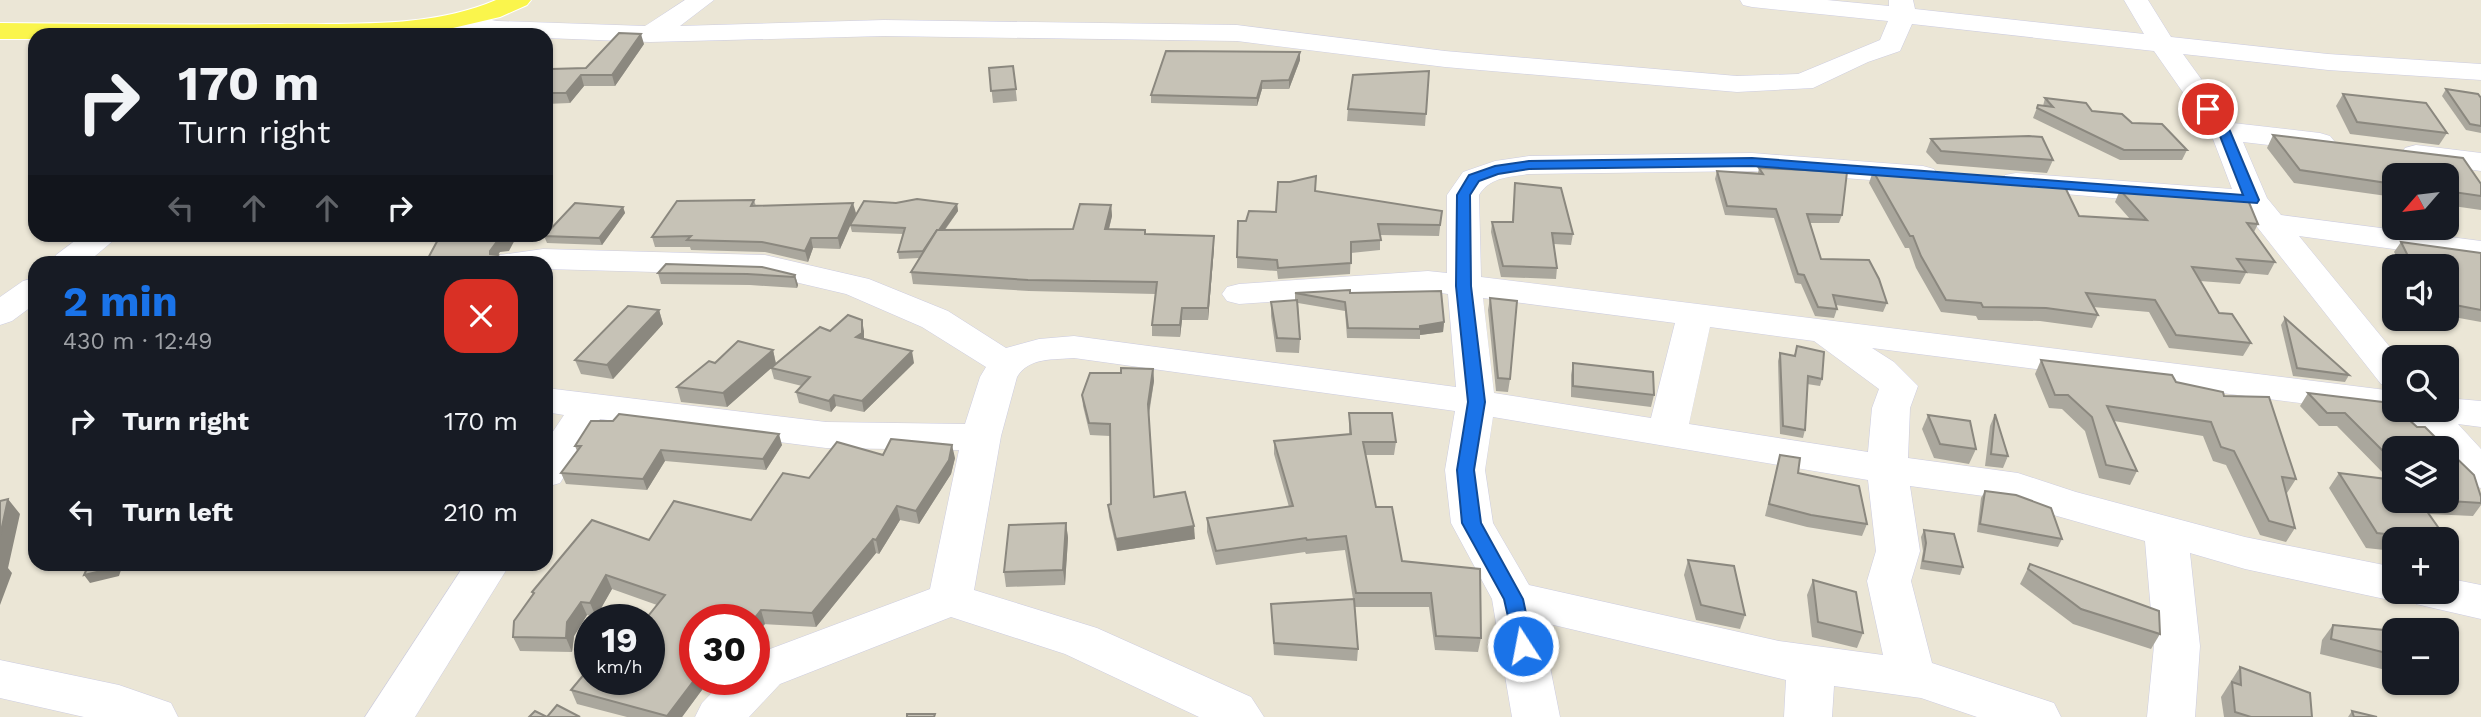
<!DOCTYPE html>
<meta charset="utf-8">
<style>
:root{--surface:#171b24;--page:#20242c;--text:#f1f3f6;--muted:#9ea1a6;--accent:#1a73e8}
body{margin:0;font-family:"Work Sans",sans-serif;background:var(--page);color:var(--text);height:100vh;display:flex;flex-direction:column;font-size:26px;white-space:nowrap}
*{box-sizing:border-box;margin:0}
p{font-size:23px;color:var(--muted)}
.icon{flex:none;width:38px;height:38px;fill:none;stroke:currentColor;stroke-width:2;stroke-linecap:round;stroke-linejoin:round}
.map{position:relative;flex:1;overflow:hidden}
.details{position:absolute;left:28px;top:256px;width:525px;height:315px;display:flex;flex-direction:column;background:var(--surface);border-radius:21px;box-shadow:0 2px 5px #0004}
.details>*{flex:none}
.guide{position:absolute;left:28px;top:28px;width:525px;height:214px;border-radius:21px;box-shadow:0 2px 5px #0004;background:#171b24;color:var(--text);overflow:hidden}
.needle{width:46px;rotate:242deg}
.fabs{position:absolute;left:2382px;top:163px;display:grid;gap:14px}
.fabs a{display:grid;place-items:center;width:77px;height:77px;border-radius:14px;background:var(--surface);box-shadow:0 2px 5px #0004;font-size:35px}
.speed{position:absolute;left:574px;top:604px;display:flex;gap:14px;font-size:35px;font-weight:700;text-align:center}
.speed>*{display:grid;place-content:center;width:91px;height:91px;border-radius:50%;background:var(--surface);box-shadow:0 2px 5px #0004;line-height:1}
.speed small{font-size:18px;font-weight:400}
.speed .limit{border:10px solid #d22;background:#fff;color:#111}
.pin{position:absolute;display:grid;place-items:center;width:60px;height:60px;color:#fff;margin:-30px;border:4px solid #fff;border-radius:50%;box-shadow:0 2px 7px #0007}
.me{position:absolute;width:77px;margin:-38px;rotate:349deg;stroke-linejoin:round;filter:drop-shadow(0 0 5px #0008)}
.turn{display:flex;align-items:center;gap:24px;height:147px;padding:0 35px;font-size:32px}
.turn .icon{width:91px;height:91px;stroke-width:2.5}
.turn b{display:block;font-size:49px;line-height:60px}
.lanes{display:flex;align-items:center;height:66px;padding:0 35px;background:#0003;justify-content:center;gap:35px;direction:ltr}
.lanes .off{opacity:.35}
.round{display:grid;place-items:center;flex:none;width:74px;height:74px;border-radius:21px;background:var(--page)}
.overview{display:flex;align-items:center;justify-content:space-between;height:119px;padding:0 35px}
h1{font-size:42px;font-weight:700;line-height:52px;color:var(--accent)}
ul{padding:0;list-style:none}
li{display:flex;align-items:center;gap:21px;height:91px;padding:0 35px}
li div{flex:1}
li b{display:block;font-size:26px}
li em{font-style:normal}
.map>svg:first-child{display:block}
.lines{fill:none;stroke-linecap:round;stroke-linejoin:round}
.minor-casing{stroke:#cccce1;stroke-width:1}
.major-casing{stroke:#fff;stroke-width:2}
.minor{fill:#fff;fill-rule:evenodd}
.major{fill:#faf54c;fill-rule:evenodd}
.wall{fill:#aaa79d}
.shaded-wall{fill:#8b887f}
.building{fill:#c6c2b6;stroke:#8b887f;stroke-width:2}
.route{fill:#1a73e8;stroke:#114b97;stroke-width:2}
</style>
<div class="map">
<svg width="2481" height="717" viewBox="0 0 2481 717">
<rect width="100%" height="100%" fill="#ebe6d6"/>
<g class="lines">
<g class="minor-casing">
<g id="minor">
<polygon points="685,0 714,0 680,26 884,20 1237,25 1445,51 1737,76 1798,74 1880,40 1888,21 1752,7 1743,5 1740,0 1827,0 1889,6 1889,0 1913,0 1915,9 2144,34 2124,0 2148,0 2171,37 2328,54 2481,64 2481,80 2328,70 2183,54 2233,123 2320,133 2330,136 2335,142 2330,148 2320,151 2243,142 2267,198 2281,215 2481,241 2481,261 2299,236 2398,357 2394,357 2394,388 2381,384 2243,209 2005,189 2001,182 2005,175 2016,173 2232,189 2210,131 2154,51 1912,24 1900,51 1868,62 1813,88 1737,92 1445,67 1237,41 884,36 650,42 546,38 546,35 489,35 447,26 443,21 447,16 456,13 497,21 645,26"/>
<polygon points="2416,145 2481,153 2481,171 2405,160 2401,154 2405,148"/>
<path d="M 1752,153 L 1923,166 L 1934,169 L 1938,175 L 1934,181 L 1923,184 L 1752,171 L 1529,174 C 1509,177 1490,177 1479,195 L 1481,277 L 2394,391 L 2394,410 L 2446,410 L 2446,398 L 2481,401 L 2481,427 L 2458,424 L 2481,449 L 2481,488 L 2467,484 L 2446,461 L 2446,448 L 2435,448 L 2405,412 L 2394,415 L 1872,348 L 1894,362 L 1918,386 L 1910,408 L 1908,458 L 2018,473 L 2076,492 L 2245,537 L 2394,567 L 2394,592 L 2446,592 L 2446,578 L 2481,585 L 2481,619 L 2416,604 L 2411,594 L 2394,601 L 2245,569 L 2190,553 L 2200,646 L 2195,717 L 2147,717 L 2154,646 L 2145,541 L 2050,514 L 2013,500 L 1910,486 L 1920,551 L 1911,581 L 1932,663 L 2054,703 L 2061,717 L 1977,717 L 1921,698 L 1834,686 L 1832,717 L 1784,717 L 1786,680 L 1541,622 L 1560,717 L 1512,717 L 1492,599 L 1451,523 L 1445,470 L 1455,411 L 1074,358 C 1053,360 1029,357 1017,377 L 1001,436 L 974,590 L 1097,628 L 1251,697 L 1264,717 L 1199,717 L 1065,654 L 951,617 L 780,684 L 749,717 L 695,717 L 702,703 L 725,679 L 754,679 L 754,655 L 930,589 L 959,450 L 826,448 L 600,419 L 560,483 L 546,487 L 546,442 L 564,415 L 546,412 L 546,388 L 826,422 L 965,424 L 980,377 L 986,367 L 922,327 L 846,294 L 765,275 L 546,269 L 546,262 L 495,262 L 500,255 L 543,249 L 765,255 L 869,279 L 948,311 L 1006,348 L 1039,339 L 1074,336 L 1456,387 L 1448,294 L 1428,291 L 1239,304 L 1227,301 L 1222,294 L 1227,287 L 1239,284 L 1428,271 L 1447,273 L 1447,195 L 1463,172 L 1495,161 L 1529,156 ZM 1483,298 L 1675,323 L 1651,418 L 1494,393 ZM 1710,327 L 1814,341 L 1879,389 L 1872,408 L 1868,452 L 1689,424 ZM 1493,417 L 1868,480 L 1876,551 L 1867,581 L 1883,655 L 1779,641 L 1529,585 L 1493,523 L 1485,470 Z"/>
<polygon points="84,234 121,234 88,262 52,262 56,255"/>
<polygon points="35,278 35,304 12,321 0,325 0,297 23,281"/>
<polygon points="465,564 510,564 415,717 365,717"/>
<polygon points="0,660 119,685 171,703 178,717 84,717 0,698"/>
</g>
</g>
<g class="major-casing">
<path id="major" d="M 496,0 L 531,0 L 527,5 L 500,17 L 423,35 L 35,35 L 35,39 L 0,39 L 0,23 C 92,24 184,25 276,24 C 349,23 428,29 496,0 Z"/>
</g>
<use href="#minor" class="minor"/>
<use href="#major" class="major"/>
</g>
<g class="wall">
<polygon points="644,44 615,86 584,86 570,103 546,104 546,75 586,68"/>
<polygon points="1300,60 1289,89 1262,89 1257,106 1151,103 1151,95"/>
<polygon points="1013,66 1017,101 993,103 989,68"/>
<polygon points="1429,71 1425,126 1347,121 1348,109"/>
<polygon points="2446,89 2481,98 2481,133 2466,130 2442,96"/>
<polygon points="2343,94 2447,133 2439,145 2350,134 2336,106"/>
<polygon points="2045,98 2132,123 2187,150 2182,160 2120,160 2033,118 2038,105 2043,106"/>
<polygon points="2273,135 2463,158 2481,184 2481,210 2446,205 2446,175 2394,175 2394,197 2294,183 2267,148"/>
<polygon points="1931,139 2053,160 2047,173 1937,164 1926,152"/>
<polygon points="1759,168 1842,215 1839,223 1810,223 1821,259 1887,303 1883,312 1836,305 1837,309 1834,318 1815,316 1801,284 1795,283 1774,218 1725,215 1715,179 1717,171 1758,173"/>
<polygon points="1873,171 2079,216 2130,219 2115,202 2120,190 2258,224 2254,232 2275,262 2268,275 2246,273 2240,284 2200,281 2219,313 2251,343 2243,356 2169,348 2149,312 2093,307 2098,315 2092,328 2040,321 1978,320 1976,316 1941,312 1916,268 1909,248 1905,248 1869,183"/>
<polygon points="1515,183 1573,234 1571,245 1554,244 1557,268 1556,279 1501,277 1491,232 1492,222 1512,222"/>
<polygon points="1315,191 1442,211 1439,236 1380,235 1380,250 1351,253 1350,274 1278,279 1277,271 1237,268 1237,257 1246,221 1276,212"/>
<polygon points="754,200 756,206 856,213 851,224 896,203 957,204 958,211 945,230 1073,229 1111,205 1112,216 1109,229 1145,230 1146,234 1214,236 1214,248 1208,320 1182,320 1180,337 1152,336 1152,325 1155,294 1029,291 913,284 911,272 920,258 899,259 898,252 903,234 852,232 850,225 840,249 813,248 808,262 765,252 691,250 690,247 655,247 652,237"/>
<polygon points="623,207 625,213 602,245 547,243 544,236"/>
<polygon points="2401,242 2481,253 2481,322 2448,316 2446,314 2446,266 2402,266 2394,252"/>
<polygon points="658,273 795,275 798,285 797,288 750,285 661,284"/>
<polygon points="1295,293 1350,293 1444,322 1443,332 1420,335 1420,339 1347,338 1345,311 1298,303 1300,339 1299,353 1276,352 1271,316 1271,302 1295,300"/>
<polygon points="1490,298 1510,379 1508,392 1496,391 1488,310"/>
<polygon points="659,310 663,324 613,379 581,374 575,360"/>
<polygon points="2285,318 2349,375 2345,382 2293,376 2281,325"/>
<polygon points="830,331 864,331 864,339 914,363 864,412 836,406 831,412 799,403 796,392 802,386 774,379 771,368 727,407 681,402 677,387 715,363 773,350 776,364"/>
<polygon points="1797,346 1822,379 1820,386 1807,384 1805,430 1803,438 1780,434 1778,361 1780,353 1794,356"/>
<polygon points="2041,360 2176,382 2224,396 2296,479 2287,493 2286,493 2295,528 2286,542 2260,535 2226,465 2213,461 2203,436 2114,421 2137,471 2130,485 2099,478 2085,431 2062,409 2049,408 2035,374"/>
<polygon points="1573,363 1654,395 1651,407 1571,397 1571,375"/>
<polygon points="1153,369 1154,381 1149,415 1154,497 1195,539 1117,551 1109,517 1108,505 1111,504 1110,436 1090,435 1083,406 1082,395 1121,373"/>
<polygon points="2308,393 2391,403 2394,448 2394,500 2446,500 2481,497 2481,505 2473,516 2429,514 2445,537 2444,539 2394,539 2394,551 2366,548 2329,488 2339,473 2390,480 2337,426 2319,426 2300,406"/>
<polygon points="1349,413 1396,442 1394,455 1365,455 1376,507 1402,561 1481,638 1478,652 1435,650 1429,607 1355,607 1358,649 1357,661 1274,655 1271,604 1353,599 1345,550 1306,554 1305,552 1216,565 1207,532 1207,518 1289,507 1274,454 1274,441 1349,434"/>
<polygon points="1995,414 2008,456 2003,468 1985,466 1990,426"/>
<polygon points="1928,415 1976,449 1969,464 1934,458 1922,429"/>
<polygon points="782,445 766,470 665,461 647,490 566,484 561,473 577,451 575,446"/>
<polygon points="883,455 955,458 951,474 919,524 900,520 879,554 876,553 816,627 695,620 695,679 710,679 682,717 627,717 577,704 571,690 649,679 657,605 612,589 596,617 587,615 574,636 572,652 520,651 513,637 533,594 532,592 649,540 751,520 809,478"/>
<polygon points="1780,455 1798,473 1867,524 1862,536 1807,527 1765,516"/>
<polygon points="1985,491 2062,539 2058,547 1977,532 1981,498"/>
<polygon points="1066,523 1068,538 1065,585 1006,587 1004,572"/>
<polygon points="1924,530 1963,567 1960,575 1920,569 1923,551 1921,537"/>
<polygon points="1688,560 1745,615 1740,629 1696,620 1684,575"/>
<polygon points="2030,564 2160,634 2151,649 2073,624 2020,584"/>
<polygon points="1813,580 1863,633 1857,648 1812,637 1807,595"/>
<polygon points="2333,625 2394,631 2394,672 2320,654 2322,640"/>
<polygon points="2446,655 2456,669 2446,680"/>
<polygon points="2240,667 2312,717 2224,717 2221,697"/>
<polygon points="2352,711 2377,717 2348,717"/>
</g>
<g class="shaded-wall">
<polygon points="641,34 644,44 615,86 612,75"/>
<polygon points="1300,52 1300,60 1289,89 1289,80"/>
<polygon points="581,75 584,86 570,103 566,93"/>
<polygon points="1262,81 1262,89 1257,106 1257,98"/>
<polygon points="853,203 856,213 840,249 838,238"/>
<polygon points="957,204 958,211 924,258 923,251"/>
<polygon points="1111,205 1112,216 1106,240 1105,229"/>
<polygon points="623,207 625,213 602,245 599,238"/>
<polygon points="509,234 518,234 509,251 500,252 498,255 501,262 493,262 490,251 496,243"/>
<polygon points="1214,236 1214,248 1208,320 1208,308"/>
<polygon points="811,238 813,248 808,262 805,251"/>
<polygon points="795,275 798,285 797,288 794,277"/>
<polygon points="1182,308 1182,320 1180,337 1180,325"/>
<polygon points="659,310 663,324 613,379 607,365"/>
<polygon points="862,320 864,331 864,344 856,337"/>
<polygon points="1444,322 1443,332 1420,335 1420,326"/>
<polygon points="773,350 776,364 727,407 723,393"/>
<polygon points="912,351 914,363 864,412 862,401"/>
<polygon points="1153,369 1154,381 1148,416 1148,404"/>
<polygon points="834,395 836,406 831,412 829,401"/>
<polygon points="779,434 782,445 766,470 763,459"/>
<polygon points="952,445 955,458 951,474 919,524 916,511"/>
<polygon points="661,450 665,461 647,490 643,479"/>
<polygon points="8,499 20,514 8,568 12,573 0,605 0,536"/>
<polygon points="897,506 900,520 879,554 876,540"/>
<polygon points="1066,523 1068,538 1065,585 1063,570"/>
<polygon points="1194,526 1195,539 1117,551 1116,539"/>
<polygon points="873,539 876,553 816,627 812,613"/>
<polygon points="115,564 123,564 119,576 90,583 84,575"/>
<polygon points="606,575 612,589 596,617 590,603"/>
<polygon points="581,602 587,615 574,636 572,652 566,638 567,622"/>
<polygon points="761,610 765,624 754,638 753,620"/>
<polygon points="695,679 710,679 682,717 668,717 667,716"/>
</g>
<g class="building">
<polygon points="619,33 641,34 612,75 581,75 566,93 546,93 546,75 551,69 586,68"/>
<polygon points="1166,51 1300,52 1289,80 1262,81 1257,98 1151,95"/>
<polygon points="1013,66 1016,89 991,91 989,68"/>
<polygon points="1429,71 1426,114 1348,109 1353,75"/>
<polygon points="2446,89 2478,94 2481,98 2481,126 2470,124"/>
<polygon points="2343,94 2426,103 2447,133 2357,122"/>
<polygon points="2045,98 2086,103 2092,111 2122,114 2132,123 2162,124 2187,150 2124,150 2037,108 2038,105 2053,107"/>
<polygon points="2273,135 2463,158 2481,184 2481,196 2446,191 2446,175 2394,175 2394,184 2300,170"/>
<polygon points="2029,136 2042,137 2053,160 1941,151 1931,139"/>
<polygon points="1759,168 1847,172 1842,215 1807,214 1821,259 1869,260 1879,279 1887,303 1833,295 1837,309 1818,307 1804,275 1798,274 1776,209 1727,206 1717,171 1763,174"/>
<polygon points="1873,171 2064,185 2079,216 2147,220 2120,190 2248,200 2258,224 2247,223 2275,262 2237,259 2246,272 2192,267 2219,313 2232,314 2251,343 2176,335 2155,300 2086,293 2098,315 2046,308 1983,307 1981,303 1946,300 1921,256 1913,236 1910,236"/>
<polygon points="1316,176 1315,191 1442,211 1440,225 1378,224 1381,240 1351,242 1351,263 1278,268 1277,260 1237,257 1238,221 1246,221 1249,211 1276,212 1278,182 1290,182"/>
<polygon points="1515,183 1561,188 1573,234 1552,233 1557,268 1503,266 1492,222 1513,222"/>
<polygon points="917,199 957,204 939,230 937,230 923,251 898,252 905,228 850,225 864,201 896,203"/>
<polygon points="754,200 751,206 853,203 838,238 811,238 805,251 762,242 687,240 691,236 652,237 677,201"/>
<polygon points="575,203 623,207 599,238 544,236"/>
<polygon points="1080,204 1111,205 1105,229 1145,230 1145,234 1214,236 1208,308 1182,308 1180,325 1152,325 1157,282 1028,280 911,272 937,230 1073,229"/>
<polygon points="441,234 509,234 505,241 496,243 490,251 490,254 498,255 493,262 426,262"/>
<polygon points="2401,242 2481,253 2481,310 2455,305 2446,295 2446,266 2413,266"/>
<polygon points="666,264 762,267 795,275 794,277 747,274 658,273"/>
<polygon points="1350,290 1350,293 1441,291 1444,322 1420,326 1420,329 1348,328 1345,302 1295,293"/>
<polygon points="1490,298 1517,301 1510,379 1498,378"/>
<polygon points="1297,300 1300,339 1277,338 1271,302"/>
<polygon points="628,306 659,310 607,365 575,360"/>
<polygon points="848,315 862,320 862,333 856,337 912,351 862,401 834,395 829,401 796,392 810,377 771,368 820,327 830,331"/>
<polygon points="2285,318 2349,375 2297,368"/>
<polygon points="738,341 773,350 723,393 677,387 709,361 715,363"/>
<polygon points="1797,346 1824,352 1822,379 1808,376 1805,430 1783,426 1780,353 1795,356"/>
<polygon points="2041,360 2172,375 2176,382 2223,392 2224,396 2269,397 2296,479 2282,477 2295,528 2269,521 2234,451 2221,447 2211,422 2107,406 2137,471 2106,465 2092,417 2068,395 2055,395"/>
<polygon points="1573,363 1653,372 1654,395 1573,386"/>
<polygon points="1121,368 1153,369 1148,404 1154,497 1185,492 1194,526 1116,539 1108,505 1111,504 1110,424 1089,423 1082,395 1090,373 1121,373"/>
<polygon points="2308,393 2391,403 2394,406 2394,410 2398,410 2417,427 2425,427 2446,448 2394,448 2394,462 2345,413 2327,413"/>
<polygon points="1349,413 1392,413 1396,442 1363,442 1376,507 1392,507 1402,561 1480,569 1481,638 1436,636 1431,593 1356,593 1346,536 1307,540 1306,538 1216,551 1207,518 1293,506 1274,441 1351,434"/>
<polygon points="619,414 779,434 763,459 661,450 643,479 561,473 581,446 575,446 591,421 613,421"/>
<polygon points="1995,414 2008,456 1991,454"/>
<polygon points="1928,415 1970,421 1976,449 1940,444"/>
<polygon points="891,439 952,445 949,460 916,511 897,506 876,540 873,539 812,613 761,610 753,620 695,620 695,679 667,716 571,690 590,667 590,679 649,679 649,620 645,620 665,595 606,575 590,603 581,602 567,622 566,638 513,637 514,621 534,593 532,592 592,520 649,540 674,501 751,520 783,473 809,478 837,442 883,455"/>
<polygon points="2446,448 2474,475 2481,497 2481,503 2433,500 2446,500"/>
<polygon points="1780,455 1800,458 1798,473 1859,486 1867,524 1811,515 1769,504"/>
<polygon points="2339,473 2394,480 2394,500 2419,500 2445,537 2419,538 2377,533"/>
<polygon points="1985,491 2016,495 2051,508 2062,539 1980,524"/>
<polygon points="8,499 0,536 0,501"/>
<polygon points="1066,523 1063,570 1004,572 1009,525"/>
<polygon points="1924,530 1954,534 1963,567 1923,561 1926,543"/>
<polygon points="1688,560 1734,566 1745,615 1701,605"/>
<polygon points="89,564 115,564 114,568 84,575"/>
<polygon points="2030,564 2159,611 2160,634 2081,609 2028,569"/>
<polygon points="1813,580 1856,592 1863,633 1818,622"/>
<polygon points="1354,599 1358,649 1274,643 1271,604"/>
<polygon points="2333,625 2394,631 2394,655 2331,639"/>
<polygon points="2446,655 2456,669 2446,667"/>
<polygon points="2240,667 2310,693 2312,717 2251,717 2235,712 2232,682 2241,685"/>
<polygon points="557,705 580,717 529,717 535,711 547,717"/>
<polygon points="2352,711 2377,717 2354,717"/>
<polygon points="907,714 935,714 934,717 907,717"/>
</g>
<polygon class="route" points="2208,105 2213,106 2230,131 2259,200 2257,203 1752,166 1529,169 1498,174 1479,181 1470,195 1471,286 1485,402 1474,470 1481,523 1523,599 1533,646 1530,652 1523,654 1516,652 1504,599 1462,523 1457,470 1468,402 1456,286 1457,195 1469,175 1495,166 1529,161 1752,158 2243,195 2218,131 2202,109"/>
</svg>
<div class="fabs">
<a><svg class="needle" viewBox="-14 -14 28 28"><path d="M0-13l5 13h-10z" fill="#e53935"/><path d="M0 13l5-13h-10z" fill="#9ea1a6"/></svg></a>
<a><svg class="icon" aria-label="sound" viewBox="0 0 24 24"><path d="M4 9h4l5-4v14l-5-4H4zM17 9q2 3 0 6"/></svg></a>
<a><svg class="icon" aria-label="search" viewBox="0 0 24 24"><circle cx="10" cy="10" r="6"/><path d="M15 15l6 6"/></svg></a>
<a><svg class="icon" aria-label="layers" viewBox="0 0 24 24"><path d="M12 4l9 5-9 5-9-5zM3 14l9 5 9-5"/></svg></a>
<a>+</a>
<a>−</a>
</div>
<div class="speed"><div>19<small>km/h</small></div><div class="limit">30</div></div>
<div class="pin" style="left:2208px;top:109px;background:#d93025"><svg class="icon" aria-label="arrive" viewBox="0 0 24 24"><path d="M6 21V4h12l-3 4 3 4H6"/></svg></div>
<svg class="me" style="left:1523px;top:646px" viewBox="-20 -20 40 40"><circle r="17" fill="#1a73e8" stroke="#fff" stroke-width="3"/><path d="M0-11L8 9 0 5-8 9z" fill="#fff"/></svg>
<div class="guide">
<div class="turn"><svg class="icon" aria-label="right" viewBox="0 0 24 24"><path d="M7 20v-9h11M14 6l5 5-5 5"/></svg><div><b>170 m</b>Turn right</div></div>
<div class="lanes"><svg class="icon off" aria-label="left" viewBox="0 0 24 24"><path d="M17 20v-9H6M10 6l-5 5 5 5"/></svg><svg class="icon off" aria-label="ahead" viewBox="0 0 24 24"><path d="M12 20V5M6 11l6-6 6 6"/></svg><svg class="icon off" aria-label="ahead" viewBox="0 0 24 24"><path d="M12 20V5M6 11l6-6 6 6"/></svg><svg class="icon" aria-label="right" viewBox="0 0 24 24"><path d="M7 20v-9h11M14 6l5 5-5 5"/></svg></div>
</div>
<section class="details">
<div class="overview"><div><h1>2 min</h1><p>430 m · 12:49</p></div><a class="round" style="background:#d93025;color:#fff"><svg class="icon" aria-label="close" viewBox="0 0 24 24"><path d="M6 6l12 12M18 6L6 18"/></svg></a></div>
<ul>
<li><svg class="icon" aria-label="right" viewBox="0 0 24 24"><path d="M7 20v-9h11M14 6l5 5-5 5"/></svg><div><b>Turn right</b></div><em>170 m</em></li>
<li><svg class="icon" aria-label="left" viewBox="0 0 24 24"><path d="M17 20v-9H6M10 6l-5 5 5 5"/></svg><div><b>Turn left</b></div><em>210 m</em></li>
</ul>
</section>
</div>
